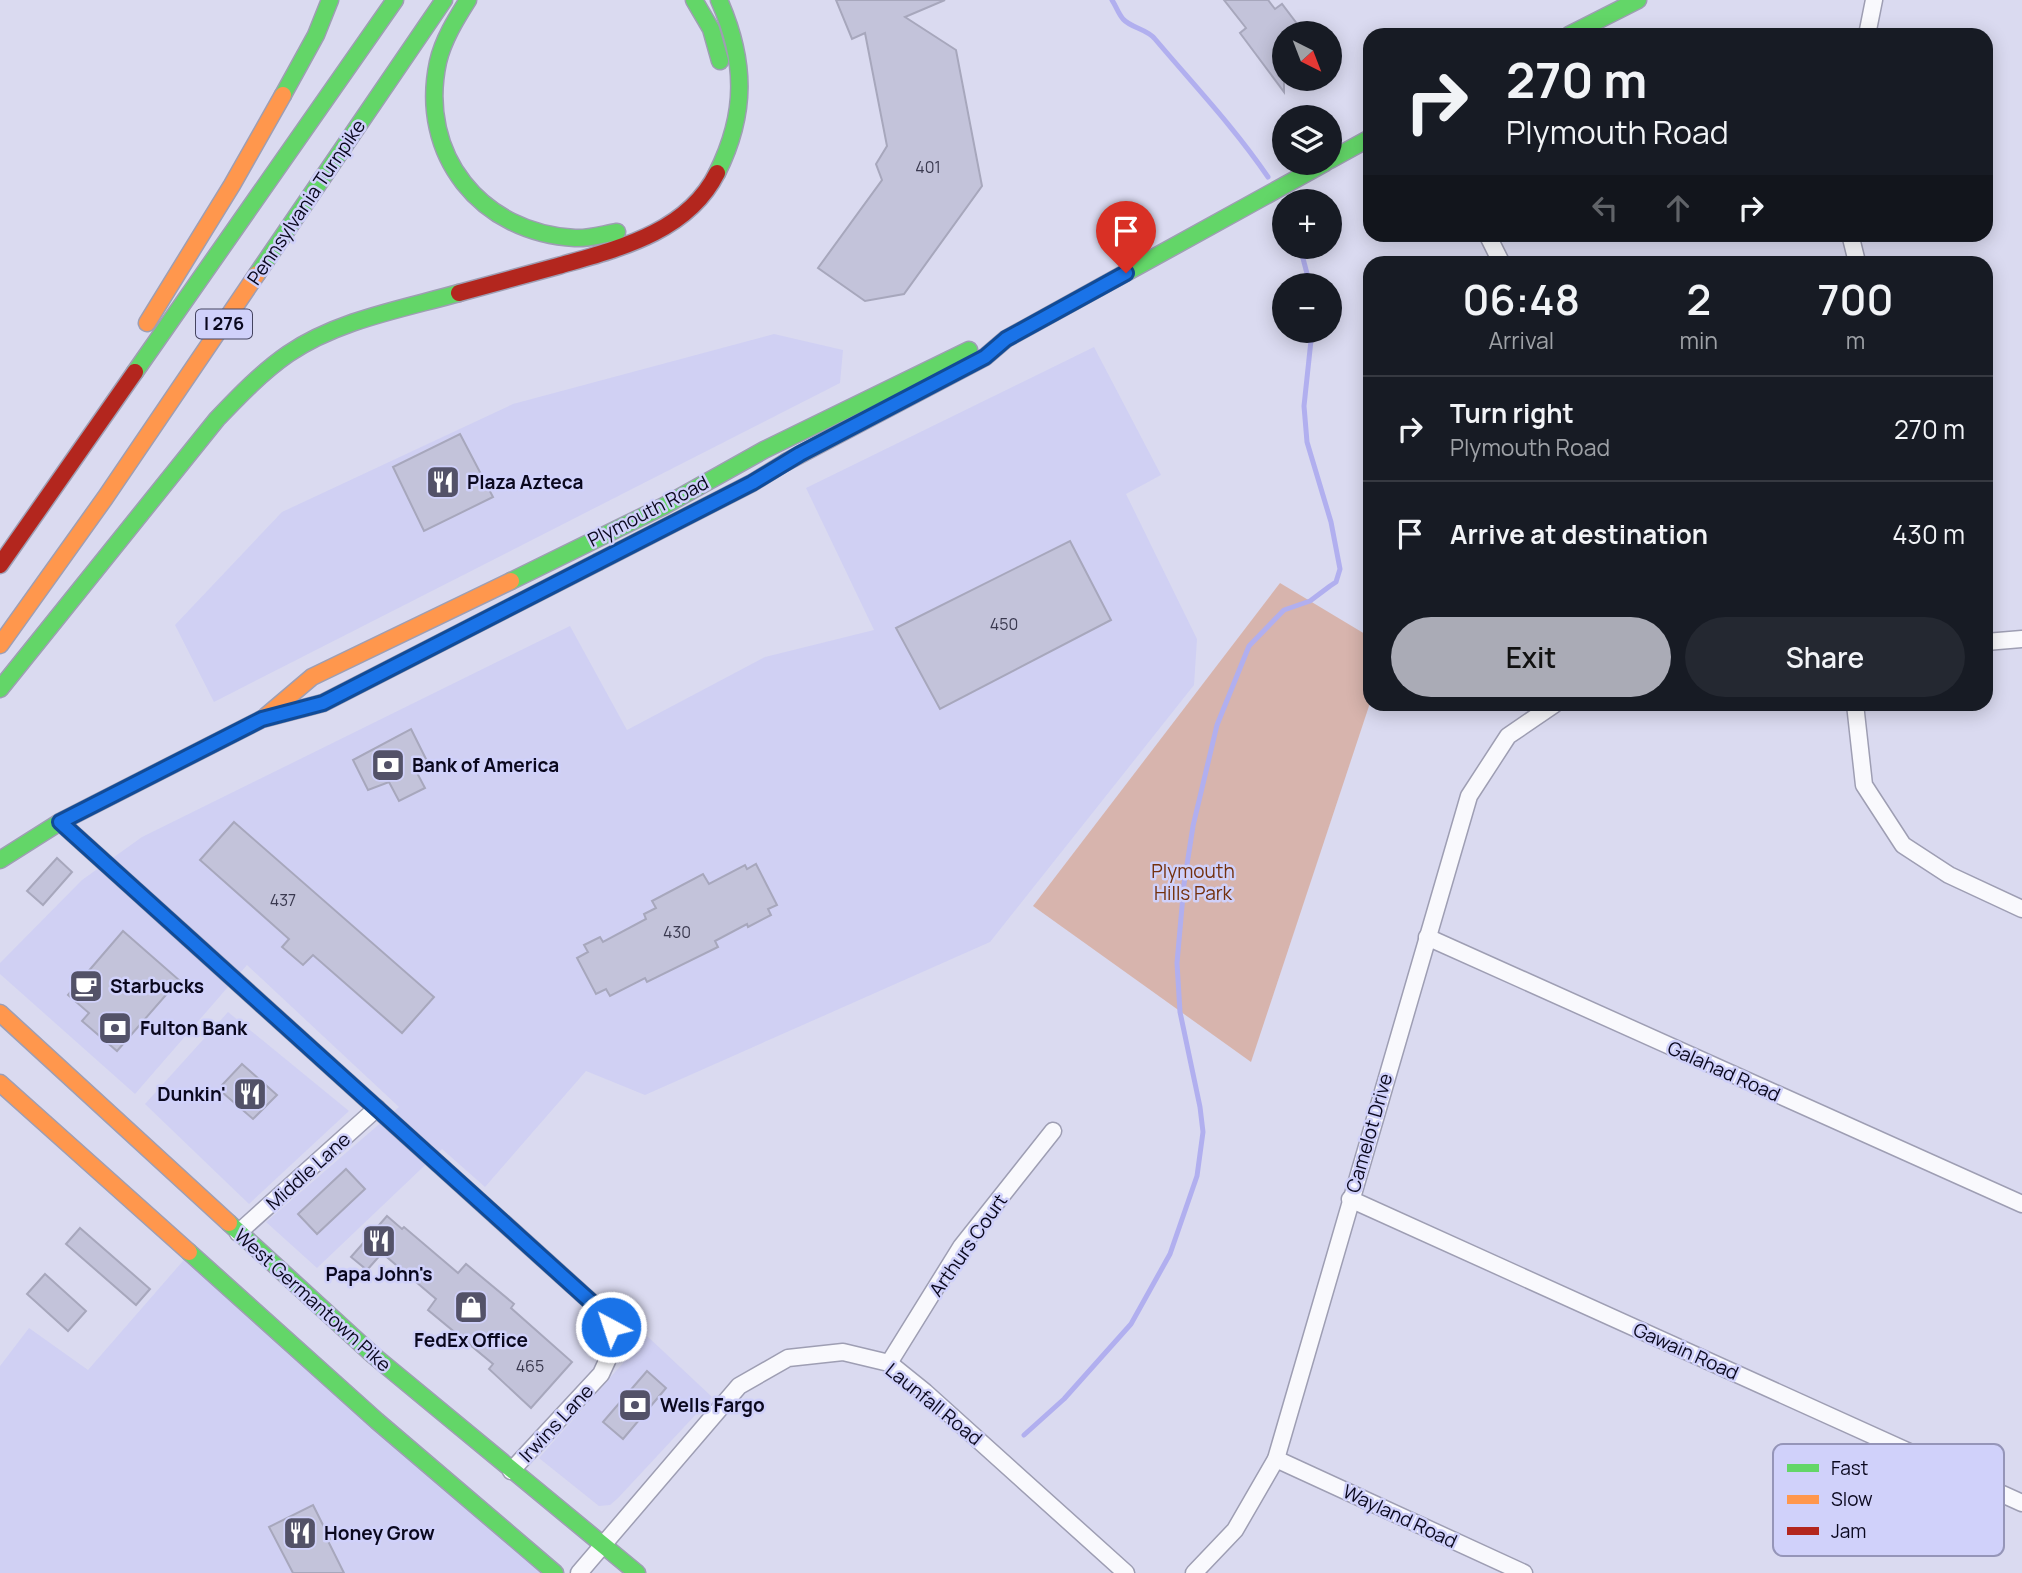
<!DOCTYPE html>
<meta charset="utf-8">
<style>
:root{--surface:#171b24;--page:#242831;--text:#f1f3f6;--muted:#9ea1a6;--line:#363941;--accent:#aaabb6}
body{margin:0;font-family:Manrope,sans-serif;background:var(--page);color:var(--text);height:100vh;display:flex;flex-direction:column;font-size:26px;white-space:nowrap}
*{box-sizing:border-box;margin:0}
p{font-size:23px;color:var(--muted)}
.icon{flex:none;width:38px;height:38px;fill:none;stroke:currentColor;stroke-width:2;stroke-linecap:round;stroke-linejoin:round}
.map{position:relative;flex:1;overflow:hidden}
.drawer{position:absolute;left:1363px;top:256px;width:630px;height:455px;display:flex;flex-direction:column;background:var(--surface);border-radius:21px;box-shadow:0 4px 18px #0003}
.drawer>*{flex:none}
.hud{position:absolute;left:1363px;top:28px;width:630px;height:214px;border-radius:21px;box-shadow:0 4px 18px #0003;background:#171b24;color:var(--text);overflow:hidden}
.needle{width:46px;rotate:138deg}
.controls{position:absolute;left:1272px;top:21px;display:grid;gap:14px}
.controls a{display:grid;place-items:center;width:70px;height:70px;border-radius:50%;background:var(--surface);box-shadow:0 4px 18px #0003;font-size:35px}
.pin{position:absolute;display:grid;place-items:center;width:60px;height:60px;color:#fff;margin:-72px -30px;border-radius:50% 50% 50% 0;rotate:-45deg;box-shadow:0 0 7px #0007}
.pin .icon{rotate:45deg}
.me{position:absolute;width:77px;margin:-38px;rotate:320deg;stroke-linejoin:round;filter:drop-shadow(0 0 5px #0008)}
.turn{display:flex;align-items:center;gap:24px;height:147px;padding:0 28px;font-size:32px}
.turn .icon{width:91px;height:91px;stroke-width:2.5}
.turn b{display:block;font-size:49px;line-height:60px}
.lanes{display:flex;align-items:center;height:66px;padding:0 28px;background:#0003;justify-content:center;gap:35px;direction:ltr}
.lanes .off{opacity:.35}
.eta{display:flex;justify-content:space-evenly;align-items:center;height:119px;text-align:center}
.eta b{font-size:42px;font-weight:600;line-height:49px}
.button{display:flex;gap:14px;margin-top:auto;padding:14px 28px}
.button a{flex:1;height:80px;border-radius:42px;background:var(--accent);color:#111;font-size:28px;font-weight:600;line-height:80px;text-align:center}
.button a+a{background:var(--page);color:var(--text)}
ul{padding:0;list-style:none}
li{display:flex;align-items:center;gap:21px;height:105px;padding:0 28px;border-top:2px solid var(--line)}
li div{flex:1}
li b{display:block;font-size:26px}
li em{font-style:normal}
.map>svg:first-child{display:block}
.built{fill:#d0d0f3}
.green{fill:#d7b4ad}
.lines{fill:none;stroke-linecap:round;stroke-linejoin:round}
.stream{stroke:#b1afef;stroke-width:5}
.building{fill:#c3c3da;stroke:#a7a7bc;stroke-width:2}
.street-casing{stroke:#9e9eb3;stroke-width:19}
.fast-casing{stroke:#9e9eb3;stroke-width:19}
.slow-casing{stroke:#9e9eb3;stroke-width:19}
.jam-casing{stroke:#9e9eb3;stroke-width:19}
.street{stroke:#f9f9fd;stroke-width:16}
.fast{stroke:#63d668;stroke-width:16}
.slow{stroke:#ff974d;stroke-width:16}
.jam{stroke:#b3261e;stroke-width:16}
.route-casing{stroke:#114b97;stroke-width:18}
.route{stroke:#1a73e8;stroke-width:12}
.labels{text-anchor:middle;stroke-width:5;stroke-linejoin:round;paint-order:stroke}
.number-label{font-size:16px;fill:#3a394f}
.shield{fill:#d0d1fa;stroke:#454460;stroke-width:2}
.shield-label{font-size:18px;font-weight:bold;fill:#0a081e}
.street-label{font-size:19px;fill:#0a081e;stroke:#d0d1fa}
.poi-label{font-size:19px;font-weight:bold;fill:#0a081e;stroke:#d0d1fa;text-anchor:start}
.park-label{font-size:19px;fill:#74310e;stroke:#d0d1fa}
.key{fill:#d0d1fa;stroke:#9595b8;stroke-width:2}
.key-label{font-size:19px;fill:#0a081e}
</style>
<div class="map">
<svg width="2022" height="1573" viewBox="0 0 2022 1573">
<rect width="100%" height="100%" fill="#dadaf0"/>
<g class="built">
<polygon points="774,334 843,350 840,383 214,702 175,625 282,512 513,404"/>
<polygon points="1094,347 1161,475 1126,494 1197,639 1194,685 990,942 645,1095 586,1071 485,1187 442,1149 317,1268 266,1222 399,1107 247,965 135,1094 0,974 0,963 82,880 142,837 570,626 627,730 765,657 874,630 806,488"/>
<polygon points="228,1012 349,1111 249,1204 145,1104"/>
<polygon points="189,1254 555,1573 0,1573 0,1366 29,1328 88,1370"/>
<polygon points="647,1336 712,1397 618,1498 610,1505 599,1506 539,1458"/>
</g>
<polygon class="green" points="1280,583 1370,637 1370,703 1251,1062 1033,906"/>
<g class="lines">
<g class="stream">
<path d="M 1112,0 C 1116,6 1118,13 1123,19 C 1131,28 1147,29 1155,39 C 1193,84 1234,127 1268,177"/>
<polyline points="1283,205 1284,207"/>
<polyline points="1300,247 1310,285"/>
<polyline points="1024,1435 1064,1399 1131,1324 1170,1254 1197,1176 1203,1132 1200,1107 1180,1012 1177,963 1184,884 1193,826 1217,725 1249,646 1284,610 1310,601 1330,586 1336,582 1340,569 1331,522 1307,442 1304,406 1312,331"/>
</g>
</g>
<g class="building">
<polygon points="836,0 945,0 905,17 956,50 982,186 904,294 865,301 818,268 882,180 876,164 887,146 865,33 852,39"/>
<polygon points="1224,0 1268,0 1275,9 1282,4 1304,33 1284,33 1284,92 1240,33 1246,28"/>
<polygon points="460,434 493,497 424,531 393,467"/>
<polygon points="1070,541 1111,620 940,709 896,628"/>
<polygon points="411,729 427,761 415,769 425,788 399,801 389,782 368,790 353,760"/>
<polygon points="234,822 434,997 402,1033 313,955 303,965 282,947 289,939 200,860"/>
<polygon points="57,858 72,872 43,905 27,891"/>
<polygon points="756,864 777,905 768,909 771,915 748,927 747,924 715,941 718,947 647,982 645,978 610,996 606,989 596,994 577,958 588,952 584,945 600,937 603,942 646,919 644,914 656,908 652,901 703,874 709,884 745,865 747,869"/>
<polygon points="123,931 179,980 117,1051 82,1021 89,1013 68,995"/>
<polygon points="242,1064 277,1095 253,1119 223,1093 222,1085"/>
<polygon points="346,1169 365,1189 317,1234 298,1214"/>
<polygon points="387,1216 402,1229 404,1227 458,1273 466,1264 514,1304 511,1308 572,1362 531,1408 489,1369 493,1364 428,1310 436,1299 382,1253 367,1270 351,1257"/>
<polygon points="80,1228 150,1289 136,1305 66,1244"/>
<polygon points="45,1274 86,1311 68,1331 27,1294"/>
<polygon points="647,1371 666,1388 623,1439 603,1422"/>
<polygon points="313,1505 330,1539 328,1541 344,1573 293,1573 269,1527"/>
</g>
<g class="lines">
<g class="street-casing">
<g id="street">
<polyline points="1867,35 1874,0"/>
<polyline points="1487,234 1501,262"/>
<polyline points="1850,234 1857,262"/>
<polyline points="1986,642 2022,639"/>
<polyline points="1855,704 1864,785 1903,845 1949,875 2022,909"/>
<polyline points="60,822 590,1301 612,1327 612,1350 601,1374 511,1471"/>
<polyline points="1427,937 2022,1204"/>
<polyline points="1350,1199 2022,1503"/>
<polyline points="238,1233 377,1108"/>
<polyline points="889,1363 961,1247 1053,1131"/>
<polyline points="1276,1459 1524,1573"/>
<polyline points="579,1573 739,1386 788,1358 843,1352 889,1363 925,1392 1126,1573"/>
<polyline points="1194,1573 1235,1530 1276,1459 1469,796 1508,736 1555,704"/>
</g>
</g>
<g class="fast-casing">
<g id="fast">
<path d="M 468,0 C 456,19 443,40 438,62 C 418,155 481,233 575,238 C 588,239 604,234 617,232"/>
<polyline points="694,0 711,29 720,61"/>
<polyline points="1569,35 1638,0"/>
<polyline points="283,95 316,35 330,0"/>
<polyline points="1330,160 1370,138"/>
<path d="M 717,173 C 747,113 746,61 719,0"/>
<polyline points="257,274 444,0"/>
<polyline points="135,372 395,0"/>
<polyline points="786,462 985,357 1006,339 1325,163"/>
<polyline points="511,581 664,506 764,450 969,350"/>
<path d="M 0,689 L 217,419 C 239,396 262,372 288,354 C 338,320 402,309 459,293"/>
<polyline points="0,860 60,822 262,719 323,703 598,562"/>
<polyline points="229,1223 373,1355 637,1573"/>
<polyline points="189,1252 377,1421 555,1573"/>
</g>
</g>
<g class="slow-casing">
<g id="slow">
<polyline points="147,323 232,185 283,95"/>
<polyline points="598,562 752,483 786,462"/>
<polyline points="0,645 105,498 257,274"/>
<polyline points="266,716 312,677 511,581"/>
<polyline points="0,1013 229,1223"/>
<polyline points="0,1083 189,1252"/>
</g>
</g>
<g class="jam-casing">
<g id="jam">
<path d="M 459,293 C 492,284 525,275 558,266 C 617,249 687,233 717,173"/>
<polyline points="0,565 135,372"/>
</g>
</g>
<use href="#street" class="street"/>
<use href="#fast" class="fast"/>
<use href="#slow" class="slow"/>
<use href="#jam" class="jam"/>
</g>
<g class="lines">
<g class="route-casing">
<polyline id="route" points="611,1327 590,1301 60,822 262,719 323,703 752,483 800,454 985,357 1006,339 1126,273"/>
</g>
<use href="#route" class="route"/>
</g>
<defs>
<g id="restaurant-square" transform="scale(1.75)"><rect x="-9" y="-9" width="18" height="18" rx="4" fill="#535268" stroke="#d0d1fa"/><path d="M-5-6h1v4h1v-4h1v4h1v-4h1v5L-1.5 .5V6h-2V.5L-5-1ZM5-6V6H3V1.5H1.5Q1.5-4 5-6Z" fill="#fff"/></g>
<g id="bank-square" transform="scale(1.75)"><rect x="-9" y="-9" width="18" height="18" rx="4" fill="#535268" stroke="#d0d1fa"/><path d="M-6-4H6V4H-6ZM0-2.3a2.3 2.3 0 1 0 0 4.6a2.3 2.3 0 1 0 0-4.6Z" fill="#fff"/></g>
<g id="cafe-square" transform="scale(1.75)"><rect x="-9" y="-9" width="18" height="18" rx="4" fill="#535268" stroke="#d0d1fa"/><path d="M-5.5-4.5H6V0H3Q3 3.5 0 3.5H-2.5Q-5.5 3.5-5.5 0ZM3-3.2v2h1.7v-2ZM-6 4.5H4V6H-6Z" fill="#fff"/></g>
<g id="shop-square" transform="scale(1.75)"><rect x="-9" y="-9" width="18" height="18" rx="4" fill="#535268" stroke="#d0d1fa"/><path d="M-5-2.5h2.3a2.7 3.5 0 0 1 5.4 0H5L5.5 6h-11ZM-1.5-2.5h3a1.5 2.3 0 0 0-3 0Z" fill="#fff"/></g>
</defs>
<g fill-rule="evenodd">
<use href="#restaurant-square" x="443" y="482"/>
<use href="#bank-square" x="388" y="765"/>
<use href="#cafe-square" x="86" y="986"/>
<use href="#bank-square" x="115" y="1028"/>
<use href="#restaurant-square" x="250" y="1094"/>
<use href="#restaurant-square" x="379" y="1241"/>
<use href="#shop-square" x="471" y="1307"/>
<use href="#bank-square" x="635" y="1405"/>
<use href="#restaurant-square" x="300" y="1533"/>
</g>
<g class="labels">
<g class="number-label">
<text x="928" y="173">401</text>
<text x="1004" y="630">450</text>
<text x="283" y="906">437</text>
<text x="677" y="938">430</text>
<text x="530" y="1372">465</text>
</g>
<rect class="shield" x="196" y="309.5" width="56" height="29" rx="5"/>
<g class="shield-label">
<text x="224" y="330">I 276</text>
</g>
<g class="street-label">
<text transform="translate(306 202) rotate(-56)" y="7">Pennsylvania Turnpike</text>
<text transform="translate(648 511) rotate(-27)" y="7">Plymouth Road</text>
<text transform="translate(1724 1071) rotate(24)" y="7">Galahad Road</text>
<text transform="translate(1369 1133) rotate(-74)" y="7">Camelot Drive</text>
<text transform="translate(308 1171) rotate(-42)" y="7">Middle Lane</text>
<text transform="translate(968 1245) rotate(-55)" y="7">Arthurs Court</text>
<text transform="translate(313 1300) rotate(42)" y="7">West Germantown Pike</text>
<text transform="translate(1686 1351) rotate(24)" y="7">Gawain Road</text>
<text transform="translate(934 1404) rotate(39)" y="7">Launfall Road</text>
<text transform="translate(556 1423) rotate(-47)" y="7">Irwins Lane</text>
<text transform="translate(1400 1516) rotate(25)" y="7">Wayland Road</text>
</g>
<g class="poi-label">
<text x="467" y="489">Plaza Azteca</text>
<text x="412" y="772">Bank of America</text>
<text x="110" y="993">Starbucks</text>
<text x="140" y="1035">Fulton Bank</text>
<text x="226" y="1101" text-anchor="end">Dunkin'</text>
<text x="379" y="1281" text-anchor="middle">Papa John's</text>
<text x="471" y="1347" text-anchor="middle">FedEx Office</text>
<text x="660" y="1412">Wells Fargo</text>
<text x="324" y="1540">Honey Grow</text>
</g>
<g class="park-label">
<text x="1193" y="878">Plymouth<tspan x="1193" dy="22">Hills Park</tspan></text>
</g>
</g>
<rect x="1773" y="1444" width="231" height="112" rx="10" class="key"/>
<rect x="1787" y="1464" width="32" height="8" fill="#63d668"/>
<rect x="1787" y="1495" width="32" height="9" fill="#ff974d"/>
<rect x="1787" y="1527" width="32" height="8" fill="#b3261e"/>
<g class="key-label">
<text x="1831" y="1475">Fast</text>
<text x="1831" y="1506">Slow</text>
<text x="1831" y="1538">Jam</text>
</g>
</svg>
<div class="controls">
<a><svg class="needle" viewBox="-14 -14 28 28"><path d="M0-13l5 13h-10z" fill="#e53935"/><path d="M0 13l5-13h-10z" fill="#9ea1a6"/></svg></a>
<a><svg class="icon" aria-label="layers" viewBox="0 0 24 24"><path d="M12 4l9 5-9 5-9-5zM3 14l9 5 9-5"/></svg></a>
<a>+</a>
<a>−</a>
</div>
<div class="pin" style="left:1126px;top:273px;background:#d93025"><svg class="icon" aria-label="arrive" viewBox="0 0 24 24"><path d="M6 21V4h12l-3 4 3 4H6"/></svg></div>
<svg class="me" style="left:611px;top:1327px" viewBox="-20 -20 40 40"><circle r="17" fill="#1a73e8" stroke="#fff" stroke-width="3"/><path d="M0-11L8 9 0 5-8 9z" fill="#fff"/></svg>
<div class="hud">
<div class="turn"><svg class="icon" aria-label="right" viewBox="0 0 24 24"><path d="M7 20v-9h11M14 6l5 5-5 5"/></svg><div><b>270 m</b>Plymouth Road</div></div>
<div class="lanes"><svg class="icon off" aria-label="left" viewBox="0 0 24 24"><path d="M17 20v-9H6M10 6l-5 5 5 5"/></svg><svg class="icon off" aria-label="ahead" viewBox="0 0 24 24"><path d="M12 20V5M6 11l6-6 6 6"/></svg><svg class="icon" aria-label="right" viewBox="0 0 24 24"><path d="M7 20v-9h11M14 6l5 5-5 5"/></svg></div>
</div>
<section class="drawer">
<div class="eta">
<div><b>06:48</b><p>Arrival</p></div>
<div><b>2</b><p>min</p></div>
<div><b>700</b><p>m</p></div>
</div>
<ul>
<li><svg class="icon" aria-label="right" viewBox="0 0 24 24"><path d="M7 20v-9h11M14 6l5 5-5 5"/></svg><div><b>Turn right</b><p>Plymouth Road</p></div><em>270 m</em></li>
<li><svg class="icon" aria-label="arrive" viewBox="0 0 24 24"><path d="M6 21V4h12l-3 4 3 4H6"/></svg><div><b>Arrive at destination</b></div><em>430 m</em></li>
</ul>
<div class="button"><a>Exit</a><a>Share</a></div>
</section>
</div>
